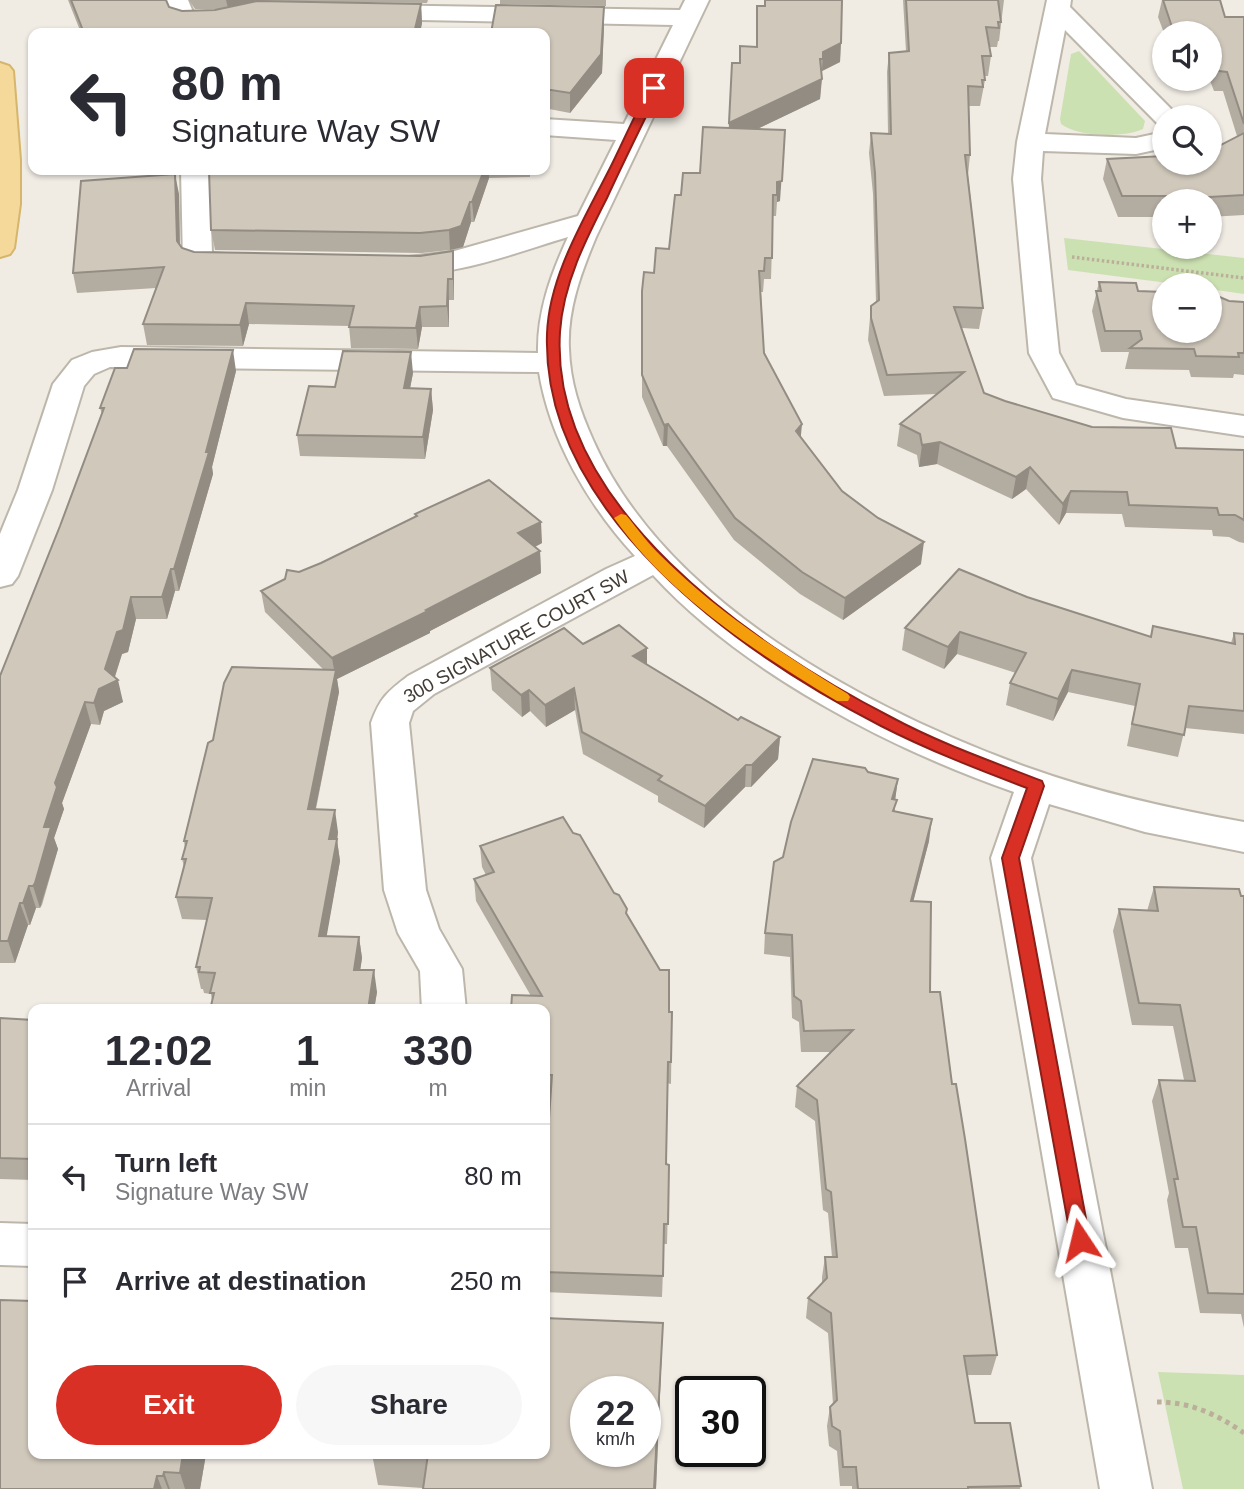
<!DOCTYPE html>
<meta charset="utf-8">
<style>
:root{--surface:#fff;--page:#f7f7f7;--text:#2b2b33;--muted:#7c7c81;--line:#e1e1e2;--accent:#d93025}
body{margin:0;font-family:Helvetica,sans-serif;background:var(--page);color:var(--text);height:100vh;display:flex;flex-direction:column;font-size:26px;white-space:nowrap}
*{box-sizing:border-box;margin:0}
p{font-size:23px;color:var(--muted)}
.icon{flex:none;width:38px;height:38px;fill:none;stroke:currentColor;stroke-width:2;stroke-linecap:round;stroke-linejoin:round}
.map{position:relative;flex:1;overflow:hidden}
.drawer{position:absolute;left:28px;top:1004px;width:522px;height:455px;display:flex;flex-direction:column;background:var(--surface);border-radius:14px;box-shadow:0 2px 5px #0004}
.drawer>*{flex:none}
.banner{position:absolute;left:28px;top:28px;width:522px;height:147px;border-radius:14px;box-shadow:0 2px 5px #0004;background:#fff;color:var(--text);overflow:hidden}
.buttons{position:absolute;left:1152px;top:21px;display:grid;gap:14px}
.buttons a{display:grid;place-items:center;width:70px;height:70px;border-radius:50%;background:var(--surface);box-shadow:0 2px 5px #0004;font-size:35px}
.speed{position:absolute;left:570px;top:1376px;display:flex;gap:14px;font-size:35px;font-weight:700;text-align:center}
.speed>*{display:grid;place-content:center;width:91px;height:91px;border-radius:50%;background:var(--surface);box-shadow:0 2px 5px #0004;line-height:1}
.speed small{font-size:18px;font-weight:400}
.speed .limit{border:4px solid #111;border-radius:10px;background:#fff;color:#111}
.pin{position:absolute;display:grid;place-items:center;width:60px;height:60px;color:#fff;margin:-30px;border-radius:14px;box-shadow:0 4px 10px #0006}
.me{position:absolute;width:77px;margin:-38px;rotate:350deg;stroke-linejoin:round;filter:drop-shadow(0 0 5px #0008)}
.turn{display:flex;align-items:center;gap:24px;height:147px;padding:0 28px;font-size:32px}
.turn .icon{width:91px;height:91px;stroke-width:2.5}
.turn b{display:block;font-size:49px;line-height:60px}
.eta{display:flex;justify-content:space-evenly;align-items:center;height:119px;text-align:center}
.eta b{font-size:42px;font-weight:600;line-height:49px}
.button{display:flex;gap:14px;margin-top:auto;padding:14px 28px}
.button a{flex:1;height:80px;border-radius:42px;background:var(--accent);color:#fff;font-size:28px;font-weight:600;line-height:80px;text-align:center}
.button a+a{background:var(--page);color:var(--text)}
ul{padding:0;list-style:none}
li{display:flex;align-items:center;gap:21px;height:105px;padding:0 28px;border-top:2px solid var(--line)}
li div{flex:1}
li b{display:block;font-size:26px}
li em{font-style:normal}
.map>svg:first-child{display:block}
.green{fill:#cce1b1}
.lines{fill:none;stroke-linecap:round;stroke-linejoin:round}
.minor-casing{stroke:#bdb7ab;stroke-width:4}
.major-casing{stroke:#d6b56c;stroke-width:4}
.path-far1{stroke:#bbaf9b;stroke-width:3.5;stroke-dasharray:2.5 2.5;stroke-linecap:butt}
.path{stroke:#bbaf9b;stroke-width:5;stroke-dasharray:4.5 4.5;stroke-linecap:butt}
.minor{fill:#fff;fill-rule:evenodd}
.major{fill:#f4d99a;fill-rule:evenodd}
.wall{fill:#b3aca1}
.shaded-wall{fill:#928c83}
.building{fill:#d0c8bb;stroke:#928c83;stroke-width:2;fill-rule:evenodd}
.route{fill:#d93025;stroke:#8d1f18;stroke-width:2}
.slow{fill:#f59e0b}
.labels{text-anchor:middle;stroke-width:7;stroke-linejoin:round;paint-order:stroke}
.street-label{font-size:19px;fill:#423c35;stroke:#fff}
</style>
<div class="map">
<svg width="1244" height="1489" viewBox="0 0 1244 1489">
<rect width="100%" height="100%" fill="#f0ece4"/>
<g class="green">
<path d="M 1079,51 L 1145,121 L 1143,129 C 1125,138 1077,137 1061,124 L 1060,119 L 1071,54 Z"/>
<polygon points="1064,238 1244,258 1244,294 1209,289 1209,285 1183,285 1068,270"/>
<polygon points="1158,1372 1244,1375 1244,1489 1183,1489"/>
</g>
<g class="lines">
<g class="minor-casing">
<g id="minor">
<path d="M 164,0 L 188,0 L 193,12 L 235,13 L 238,18 L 235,23 C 217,28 193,30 175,25 Z"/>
<path d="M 685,0 L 709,0 L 596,237 C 581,273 567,310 569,349 C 570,382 580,411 593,440 C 665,603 869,710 1029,768 C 1099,793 1171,809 1244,822 L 1244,852 L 1145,832 L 1049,804 L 1031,858 L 1152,1489 L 1100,1489 L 991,858 L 1014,792 C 890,749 742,672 653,575 L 434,694 L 413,711 L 409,723 L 426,890 L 439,929 L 462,969 L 466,1010 L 422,1010 L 420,971 L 398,933 L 384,890 L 371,723 C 380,698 387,692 408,676 L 606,569 L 635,556 C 589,506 550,440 539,372 L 110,367 L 94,374 L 84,386 L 52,490 L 18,576 L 12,584 L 0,587 L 0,534 L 18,490 L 53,384 L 72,360 L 92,352 L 121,347 L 538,353 C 537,312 551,274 568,237 C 520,251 439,283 392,271 L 387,265 L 392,259 L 451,252 L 578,216 L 616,140 L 544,135 L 544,119 L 624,124 L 673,25 L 369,19 L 360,17 L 357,12 L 360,7 L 369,5 L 680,10 Z"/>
<polygon points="1047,0 1071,0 1070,7 1179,117 1164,117 1164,124 1157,123 1065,30 1045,134 1136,138 1164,132 1164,148 1136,154 1043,151 1041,179 1059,353 1076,385 1126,399 1244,416 1244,436 1123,418 1053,398 1029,353 1013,179 1017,142"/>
<polygon points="181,170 209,170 212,253 251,256 256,262 251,268 241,271 188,267 183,261"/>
<polygon points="0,1223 33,1224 33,1266 0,1265"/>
</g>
</g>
<g class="major-casing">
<polygon id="major" points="0,63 9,66 13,71 20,160 20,204 14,248 10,254 0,257"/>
</g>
<polyline class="path-far1" points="1072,257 1244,278"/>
<path class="path" d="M 1157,1402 C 1191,1402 1216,1414 1244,1433"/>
<use href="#minor" class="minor"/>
<use href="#major" class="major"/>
</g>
<g class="wall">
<polygon points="68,0 166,0 169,7 182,11 215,10 222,9 195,9 189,0 428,0 427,3 257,1 421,4 422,23 420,33 81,33"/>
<polygon points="500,0 606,0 606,6 500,4"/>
<polygon points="764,0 842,0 840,62 822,71 820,99 757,129 780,201 777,202 776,216 773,216 771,279 764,279 763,292 761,292 764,353 801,437 842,491 921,564 843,620 800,594 734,540 667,446 663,446 642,397 642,291 669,249 681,195 700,173 729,128 740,63 756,47 757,6 764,6"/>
<polygon points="903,0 1004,0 999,41 998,41 997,47 989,47 991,56 988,76 984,76 985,80 980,106 969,106 970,155 968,175 983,308 979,329 962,328 984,393 1005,401 1092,427 1176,448 1244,450 1244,543 1239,542 1229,537 1213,536 1212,530 1125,527 1122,514 1066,513 1059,525 1026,489 1012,499 937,464 919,467 917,455 897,446 900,424 937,394 884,396 868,340 871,306 876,302 873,194 869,153 871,133 888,134 887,72 889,53 906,51"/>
<polygon points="1162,0 1220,0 1225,17 1244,17 1244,215 1209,217 1209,201 1164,201 1164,217 1118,217 1103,179 1107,159 1209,163 1237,136 1223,91 1214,91 1209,78 1209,33 1164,33 1158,17"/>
<polygon points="604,26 602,73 570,113 544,108 544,33"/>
<polygon points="222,170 530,170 530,177 489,178 474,222 471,222 463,247 450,250 422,253 215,250 211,230"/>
<polygon points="179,194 180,245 182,248 194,252 454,271 454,300 449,300 449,327 422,327 418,349 351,348 349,326 249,324 243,346 147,345 143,324 156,288 77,293 73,273"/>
<polygon points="1099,282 1138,291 1164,331 1229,301 1244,302 1244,375 1234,374 1233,378 1191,377 1189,370 1125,369 1129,352 1101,352 1092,311"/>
<polygon points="236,371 212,467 213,474 179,591 175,591 167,619 136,619 128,652 122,654 115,677 123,702 104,711 100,725 91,724 62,803 64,809 54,838 58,849 42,905 40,908 36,908 30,925 28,925 15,963 0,963 0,676 60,526 102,414 100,408"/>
<polygon points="413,373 410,388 431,389 433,410 425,459 300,456 297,435 335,387"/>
<polygon points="415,514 542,543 535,547 540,551 541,573 430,631 430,633 337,679 339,692 316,809 338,832 337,840 340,861 326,936 359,937 362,958 360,970 377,992 374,1010 210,1010 212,1001 211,994 204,993 203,989 201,989 196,967 207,920 182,919 176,897 184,867 182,859 185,848 184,841 324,670 265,612 261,591 321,563 415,516"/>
<polygon points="1027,597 1150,637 1153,626 1231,643 1234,633 1244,634 1244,734 1185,728 1178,757 1127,746 1135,706 1068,692 1053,721 1006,705 1010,683 1016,673 957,654 944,669 902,650 905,628"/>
<polygon points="583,644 647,648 647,665 738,720 780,737 778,759 751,787 745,787 704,828 658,802 658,796 583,754 575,710 546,727 530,711 522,717 492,690 490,668"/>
<polygon points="868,772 898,779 895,799 895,811 929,841 913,901 930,992 952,1084 997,1355 991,1375 967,1375 975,1423 1021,1486 1020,1489 852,1489 852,1486 840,1486 837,1451 829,1446 827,1426 830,1407 833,1404 828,1333 806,1318 808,1298 822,1283 822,1277 825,1257 832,1257 828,1213 823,1210 815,1121 795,1107 797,1086 832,1052 801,1052 799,1022 792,1018 790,957 764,954 765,933 783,857"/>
<polygon points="573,833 614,893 627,909 627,916 669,1012 672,1012 671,1084 667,1083 666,1164 669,1165 667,1244 664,1244 662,1297 544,1292 544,1147 547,1147 551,1096 544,1096 544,1010 531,996 476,901 474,879 486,875 482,867 480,846"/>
<polygon points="1154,887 1244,896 1244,1328 1241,1314 1200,1313 1188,1248 1175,1248 1167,1200 1169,1193 1152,1101 1159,1080 1184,1080 1173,1026 1132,1025 1113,931 1119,909 1147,911"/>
<polygon points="0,1018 33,1020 33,1180 0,1179"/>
<polygon points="663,1323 656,1489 423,1489 423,1488 378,1485 372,1454 544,1454"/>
<polygon points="33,1454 206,1454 200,1489 0,1489"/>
</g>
<g class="shaded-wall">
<polygon points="226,0 258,0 228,8"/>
<polygon points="421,4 422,23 420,33 414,33"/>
<polygon points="604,7 604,26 602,73 570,113 570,93"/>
<polygon points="841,43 840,62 822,71 823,52"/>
<polygon points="822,79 820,99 728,143 729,123"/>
<polygon points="785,130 780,201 777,202 777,182"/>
<polygon points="484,170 489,170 489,178 474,222 472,202"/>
<polygon points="175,174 179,194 180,261 177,241"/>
<polygon points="470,202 471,222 463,247 450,250 449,230"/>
<polygon points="453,251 454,271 454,300 453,279"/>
<polygon points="448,279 449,300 449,327 447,306"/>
<polygon points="246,303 249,324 243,346 240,325"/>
<polygon points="420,307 422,327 418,349 416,328"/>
<polygon points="233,350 236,371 212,467 213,474 179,591 174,569"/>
<polygon points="411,352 413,373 406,409 404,388"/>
<polygon points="431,389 433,410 425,459 423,437"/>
<polygon points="668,424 667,446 663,446 664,425"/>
<polygon points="802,424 800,446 796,431"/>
<polygon points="940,442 937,464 919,467 922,445"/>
<polygon points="1030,467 1026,489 1012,499 1016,477"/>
<polygon points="1071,491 1066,513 1059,525 1063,504"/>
<polygon points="541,522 542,543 519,555 518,533"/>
<polygon points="924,542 921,564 843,620 845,598"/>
<polygon points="540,551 541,573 430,631 430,633 337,679 339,692 311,831 308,809 335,675 332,658"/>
<polygon points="171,569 175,591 167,619 162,597"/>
<polygon points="131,597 136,619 128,652 122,654 113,682 118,680 123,702 104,711 100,725 94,703 117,632"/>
<polygon points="960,632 957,654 944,669 948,647"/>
<polygon points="647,648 647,670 633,656"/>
<polygon points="1072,670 1068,692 1053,721 1058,699"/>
<polygon points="574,688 575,710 546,727 545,705"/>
<polygon points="529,690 530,711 522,717 521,695"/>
<polygon points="85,702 91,724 62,803 64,809 54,838 58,849 40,908 33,886 44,827 55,783"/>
<polygon points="780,737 778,759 751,787 752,765"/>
<polygon points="746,765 745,787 704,828 705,806"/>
<polygon points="898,779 895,801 892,799"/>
<polygon points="335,810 338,832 337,840 340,861 323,957 319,936 329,839"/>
<polygon points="932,819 929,841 908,922 911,901"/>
<polygon points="29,886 36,908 30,925 23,903"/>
<polygon points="20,903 28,925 15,963 8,941"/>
<polygon points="359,937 362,958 357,992 354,970"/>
<polygon points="374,970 377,992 374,1010 368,1010"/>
<polygon points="663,1323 656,1489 654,1489"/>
<polygon points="183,1454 206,1454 200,1489 185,1489 180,1473"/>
<polygon points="164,1472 170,1489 168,1489 163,1476"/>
<polygon points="157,1476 162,1489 154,1489"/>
</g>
<g class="building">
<polygon points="71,0 166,0 169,7 182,11 215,10 257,1 421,4 414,33 84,33"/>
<polygon points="765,0 842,0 841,43 823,52 823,59 820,59 822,79 729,123 732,63 740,63 740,46 757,47 757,6 765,6"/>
<polygon points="906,0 998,0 1001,22 998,22 999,28 986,27 991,56 982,56 985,80 982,80 983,87 968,86 970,155 965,155 983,308 954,307 984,393 1005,401 1092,427 1171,428 1176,448 1244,450 1244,520 1235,515 1219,515 1217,508 1129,505 1127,492 1071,491 1063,504 1030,467 1016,477 940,442 922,445 920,434 900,424 964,372 887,375 871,318 871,306 879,300 875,173 871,133 891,134 889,53 909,51"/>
<polygon points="1163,0 1220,0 1225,17 1244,17 1244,124 1227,72 1219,71 1214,58 1209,58 1209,33 1174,33"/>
<polygon points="496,5 604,7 601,54 570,93 544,89 544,33 491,33"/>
<polygon points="703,127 785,130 782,181 777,182 777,195 773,195 772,258 765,258 764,271 759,271 764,353 802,424 796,431 842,491 878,518 924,542 845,598 802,572 735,518 668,424 664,425 642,375 642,291 644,272 654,273 656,248 669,249 675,195 681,195 683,173 700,173"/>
<polygon points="1244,133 1244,195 1174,199 1172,196 1122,196 1107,159 1164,156 1164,163 1209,163 1209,151"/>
<polygon points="222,170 484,170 472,202 470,202 461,226 449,230 420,233 211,230 209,171"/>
<polygon points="175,174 177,241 182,248 194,252 420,256 453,251 453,279 448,279 447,306 420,307 416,328 349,327 354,306 246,303 240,325 143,324 164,267 73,273 81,181"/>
<polygon points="1099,282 1136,283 1138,291 1164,292 1164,331 1209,331 1209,295 1215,295 1229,301 1244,302 1244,353 1238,353 1239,357 1196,356 1194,349 1130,348 1142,339 1140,331 1105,331 1096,291 1101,291"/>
<polygon points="134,349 233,350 206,452 209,452 174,569 171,569 162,597 131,597 123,630 117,632 105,669 118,680 99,689 94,703 85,702 55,783 57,787 44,827 51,827 35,883 33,886 29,886 23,903 20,903 8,941 0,941 0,676 60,526 104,408 100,408 115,368 127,368"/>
<polygon points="343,351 411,352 404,388 431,389 423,437 297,435 309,386 335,387"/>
<polygon points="489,480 541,522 518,533 540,551 426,610 428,611 332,658 261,591 285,579 287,570 299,572 321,563 417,516 415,514"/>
<polygon points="959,569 1027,597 1151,637 1153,626 1235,644 1234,633 1244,634 1244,711 1189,706 1184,735 1132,724 1140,684 1072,670 1058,699 1010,683 1026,653 960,632 948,647 905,628"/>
<polygon points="619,625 647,648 633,656 738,720 741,717 780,737 752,765 746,765 705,806 658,780 662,776 582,732 574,688 545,705 529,690 521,695 490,668 564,628 583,644"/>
<polygon points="232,667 336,670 308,809 335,810 329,839 337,839 319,936 359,937 354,970 374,970 368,1010 210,1010 214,993 210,993 215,973 199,972 200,967 196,967 212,898 176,897 186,859 182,859 187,841 184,841 208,743 213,740 224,683"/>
<polygon points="813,759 865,768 868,772 898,779 892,799 897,800 893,811 932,819 911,901 931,902 930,992 940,992 952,1084 956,1084 965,1139 997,1355 964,1356 975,1423 1010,1423 1021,1486 968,1487 968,1489 858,1489 856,1467 843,1467 840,1431 832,1426 830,1407 837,1400 831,1313 808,1298 827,1278 825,1257 837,1257 831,1192 826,1189 817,1100 797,1086 853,1030 804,1031 801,1001 794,996 792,935 765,933 774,862 783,857 791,822"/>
<polygon points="563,817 573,833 580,835 614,893 619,895 627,909 626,913 660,970 669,970 669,1012 672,1012 671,1062 668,1062 666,1164 669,1165 668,1224 664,1224 663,1276 544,1272 544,1147 547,1147 552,1075 544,1075 544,1010 511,1010 512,995 542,996 474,879 494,872 480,846"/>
<polygon points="1154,887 1239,889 1241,896 1244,896 1244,1294 1208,1293 1196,1227 1183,1227 1174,1179 1178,1179 1159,1080 1195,1081 1180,1005 1139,1003 1119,909 1158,911"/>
<polygon points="0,1018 33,1020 33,1159 0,1158"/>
<polygon points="0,1300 33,1301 33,1454 183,1454 180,1473 164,1472 163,1476 157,1476 154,1489 0,1489"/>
<path d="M 544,1318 L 663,1323 L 654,1489 L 423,1489 L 428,1454 L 544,1454 ZM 586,1391 L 646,1391 L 646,1451 L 586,1451 Z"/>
</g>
<path class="route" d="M 651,86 L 660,88 C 642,125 624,161 607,198 C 586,239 563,284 560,332 C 549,506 755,647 891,717 C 939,743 991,761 1042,781 L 1044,786 L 1019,858 L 1090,1240 L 1087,1246 L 1080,1248 L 1073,1246 L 1071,1240 L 1002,858 L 1027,788 C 977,769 928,750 881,726 C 739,653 541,513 547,334 C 549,275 585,218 611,166 C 624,140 636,111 651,86 Z"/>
<path class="slow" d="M 621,514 L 626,515 C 638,529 648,544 661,556 C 716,611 782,654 848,694 L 850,697 L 848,701 L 837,701 C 756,652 670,597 614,518 Z"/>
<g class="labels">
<g class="street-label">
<text transform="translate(516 636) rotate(-29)" y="7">300 SIGNATURE COURT SW</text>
</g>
</g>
</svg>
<div class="buttons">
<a><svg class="icon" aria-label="sound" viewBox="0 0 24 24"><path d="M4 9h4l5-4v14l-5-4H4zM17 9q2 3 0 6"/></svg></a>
<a><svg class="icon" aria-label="search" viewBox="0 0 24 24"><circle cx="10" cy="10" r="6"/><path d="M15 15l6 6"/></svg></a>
<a>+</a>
<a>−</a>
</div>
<div class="speed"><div>22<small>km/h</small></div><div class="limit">30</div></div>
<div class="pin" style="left:654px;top:88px;background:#d93025"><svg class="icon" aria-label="arrive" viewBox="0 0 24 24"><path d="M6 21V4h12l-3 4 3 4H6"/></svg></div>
<svg class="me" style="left:1080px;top:1240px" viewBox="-20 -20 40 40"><path d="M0-17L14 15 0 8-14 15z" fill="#d93025" stroke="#fff" stroke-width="4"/></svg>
<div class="banner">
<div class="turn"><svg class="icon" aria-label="left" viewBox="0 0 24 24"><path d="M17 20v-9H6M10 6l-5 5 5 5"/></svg><div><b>80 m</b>Signature Way SW</div></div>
</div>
<section class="drawer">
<div class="eta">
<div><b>12:02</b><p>Arrival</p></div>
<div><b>1</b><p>min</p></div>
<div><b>330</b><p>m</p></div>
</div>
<ul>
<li><svg class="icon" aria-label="left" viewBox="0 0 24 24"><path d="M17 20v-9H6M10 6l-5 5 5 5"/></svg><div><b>Turn left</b><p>Signature Way SW</p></div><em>80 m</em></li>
<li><svg class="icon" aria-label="arrive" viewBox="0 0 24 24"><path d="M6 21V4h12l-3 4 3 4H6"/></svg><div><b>Arrive at destination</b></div><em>250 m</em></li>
</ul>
<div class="button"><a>Exit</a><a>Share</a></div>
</section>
</div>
